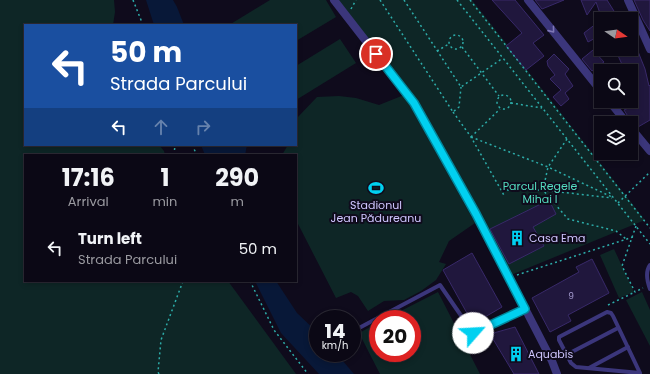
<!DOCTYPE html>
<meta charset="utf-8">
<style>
:root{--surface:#0b0815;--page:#14111e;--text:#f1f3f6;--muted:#9a9aa0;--line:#2b2934}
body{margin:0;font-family:Poppins,sans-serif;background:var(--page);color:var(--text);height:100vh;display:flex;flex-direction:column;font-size:15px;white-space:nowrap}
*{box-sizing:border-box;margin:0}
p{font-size:13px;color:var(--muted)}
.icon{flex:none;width:22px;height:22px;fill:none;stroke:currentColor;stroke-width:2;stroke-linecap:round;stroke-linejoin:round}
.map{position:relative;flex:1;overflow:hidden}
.side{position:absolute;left:24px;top:154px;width:273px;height:128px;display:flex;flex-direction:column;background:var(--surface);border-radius:0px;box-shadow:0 2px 6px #0003,0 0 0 1px var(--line)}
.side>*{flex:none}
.guide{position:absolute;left:24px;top:24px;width:273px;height:122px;border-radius:0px;box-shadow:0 2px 6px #0003,0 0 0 1px var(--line);background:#1a4fa0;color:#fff;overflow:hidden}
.needle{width:26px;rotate:103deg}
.buttons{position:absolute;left:594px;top:12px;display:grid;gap:8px}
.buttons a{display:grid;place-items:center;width:44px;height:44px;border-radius:0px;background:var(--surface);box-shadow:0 2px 6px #0003,0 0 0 1px var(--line);font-size:20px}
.speed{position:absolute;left:309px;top:310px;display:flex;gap:8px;font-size:20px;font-weight:700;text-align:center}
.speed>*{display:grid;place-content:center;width:52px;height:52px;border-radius:50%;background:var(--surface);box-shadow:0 2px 6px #0003,0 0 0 1px var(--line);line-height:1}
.speed small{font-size:10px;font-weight:400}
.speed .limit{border:6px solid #d22;background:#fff;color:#111}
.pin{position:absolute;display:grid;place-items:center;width:34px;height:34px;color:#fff;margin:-17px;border:2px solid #fff;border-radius:50%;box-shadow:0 1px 4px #0007}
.me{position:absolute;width:44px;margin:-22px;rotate:64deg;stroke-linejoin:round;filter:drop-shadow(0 0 3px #0008)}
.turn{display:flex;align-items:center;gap:14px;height:84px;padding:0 20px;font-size:18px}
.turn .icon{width:52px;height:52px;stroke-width:2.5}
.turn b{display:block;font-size:28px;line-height:34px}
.lanes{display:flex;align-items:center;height:38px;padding:0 20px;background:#0003;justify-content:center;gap:20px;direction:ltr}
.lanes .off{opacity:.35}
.eta{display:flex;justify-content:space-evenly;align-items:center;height:68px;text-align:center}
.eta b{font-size:24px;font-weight:700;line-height:28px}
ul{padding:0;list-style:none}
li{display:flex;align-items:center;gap:12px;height:52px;padding:0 20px}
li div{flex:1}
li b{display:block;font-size:15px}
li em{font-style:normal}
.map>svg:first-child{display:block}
.green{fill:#0e2626}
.water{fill:#081838}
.building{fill:#20173d;stroke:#382969}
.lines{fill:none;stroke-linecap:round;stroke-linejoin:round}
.path{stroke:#2daca9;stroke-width:1.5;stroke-dasharray:2 3;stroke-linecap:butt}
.service{stroke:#3b367b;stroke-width:4}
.minor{stroke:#3b367b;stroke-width:8}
.oneway{stroke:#7e77b6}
.route-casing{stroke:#01879c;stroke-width:10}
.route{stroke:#01d0f0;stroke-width:7}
.labels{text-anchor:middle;stroke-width:4;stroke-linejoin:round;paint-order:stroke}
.number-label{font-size:9px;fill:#a39ace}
.park-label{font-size:11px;fill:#54ddc0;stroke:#0f0b1c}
.poi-label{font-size:11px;fill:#cfc6ff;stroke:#0f0b1c;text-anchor:start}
</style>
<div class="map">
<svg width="650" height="374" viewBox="0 0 650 374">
<rect width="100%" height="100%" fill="#0f0b1c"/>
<g class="green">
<polygon points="0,0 114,0 115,12 113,25 25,25 25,145 159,145 164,151 165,155 25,155 25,281 228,281 296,374 0,374"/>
<polygon points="270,0 326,0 336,17 296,41 296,25 229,25"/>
<polygon points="337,0 472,0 645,220 511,275 414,103"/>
<polygon points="340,39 356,63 296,100 296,66"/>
<polygon points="404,95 475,223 449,241 439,262 446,264 436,280 421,291 404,300 384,301 368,311 358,296 351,292 336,298 296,220 296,155 282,155 288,145 296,145 296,123 298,117 317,97 339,96 356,98 379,105"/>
<polygon points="614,249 634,292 619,298 600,255"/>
<polygon points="438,292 480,374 380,374 359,333 378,323 378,353 412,353 412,319 385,319"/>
<polygon points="642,292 650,310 650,346 626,300"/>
</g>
<g class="water">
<polygon points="146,0 173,0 177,7 184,25 154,25"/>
<polygon points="201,145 247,145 245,155 205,155"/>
<polygon points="255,281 276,281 297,313 318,333 318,353 336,353 354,374 319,374 281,333"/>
</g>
<g class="building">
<polygon points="492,0 515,0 544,35 533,43 544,56 526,70 506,46 522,33"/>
<polygon points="535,0 564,0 542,9"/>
<polygon points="581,0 607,0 619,19 602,19 596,2 587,15"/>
<polygon points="634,0 650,0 650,31 643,20"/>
<polygon points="601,20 601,35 588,42 584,33"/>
<polygon points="631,38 637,49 645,69 649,86 650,85 650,120 638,127 632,123 624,110 635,105 631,96 631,71 625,71 615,49 631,49"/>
<polygon points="593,50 604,62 592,71 582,59"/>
<polygon points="554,54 569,69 565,74 573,86 565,93 569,99 561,106 553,97 561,90 550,79 555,75 548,66 547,61"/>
<polygon points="549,200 556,214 533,227 544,246 509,264 490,229"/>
<polygon points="472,253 502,307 473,324 443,270"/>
<polygon points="592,259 609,293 568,315 571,321 550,332 532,298 579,272 576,267"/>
<polygon points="515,327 539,374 514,374 490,334"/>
</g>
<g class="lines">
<g class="path">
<polyline points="133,0 143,25"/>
<polyline points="380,0 453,112 459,107 461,87"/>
<polyline points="404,0 461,87 503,58"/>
<polyline points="457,0 650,244"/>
<polyline points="470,0 650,228"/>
<polyline points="351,9 356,0"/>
<circle cx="456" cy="42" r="7"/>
<polyline points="462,47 499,96"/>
<polyline points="437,51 449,44"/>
<circle cx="504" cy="102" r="7"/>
<polyline points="511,103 542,108"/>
<polyline points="453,112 471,137 505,197"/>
<polyline points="471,137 548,167 612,197"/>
<polyline points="471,137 500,109"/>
<polyline points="567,139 548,167 543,190 568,219 616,231 626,239"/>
<polyline points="192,145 197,155"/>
<polyline points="174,155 175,145"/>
<polyline points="502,190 543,190 612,198"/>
<polyline points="618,203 650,172"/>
<polyline points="636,226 622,266 635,292 643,288"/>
<polyline points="517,275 633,237"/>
<polyline points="250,281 274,330 308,374"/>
<polyline points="608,305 635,292"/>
<polyline points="159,374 158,372 161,340 183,281"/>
</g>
<g class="service">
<path d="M 650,265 C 645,272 647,281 650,289"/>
<polyline points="359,328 440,285 473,333 525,309"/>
<polyline points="566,355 618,328"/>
<polyline points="589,368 628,347"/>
<polyline points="640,373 576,367 571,363 559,340 559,337 607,312 611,313 613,316 640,373 640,374"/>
</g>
<g class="minor">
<polyline points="334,0 414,103 476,213 552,361 557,374"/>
<polyline points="528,0 601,91"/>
<polyline points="628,0 650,49"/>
<polyline points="609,101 627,123"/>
<polyline points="631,128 650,151"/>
</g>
</g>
<defs><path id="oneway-chevron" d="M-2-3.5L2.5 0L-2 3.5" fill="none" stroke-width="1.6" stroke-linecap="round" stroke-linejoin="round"/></defs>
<use class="oneway" href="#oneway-chevron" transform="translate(552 30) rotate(51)"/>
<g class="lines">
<g class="route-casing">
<polyline id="route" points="376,54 414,103 476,214 525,309 473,333"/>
</g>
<use href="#route" class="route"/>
</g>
<defs>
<g id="stadium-bare" transform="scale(1.2)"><path d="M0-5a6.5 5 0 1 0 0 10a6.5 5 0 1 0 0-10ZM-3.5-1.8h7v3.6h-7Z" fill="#01d0f0" stroke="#0f0b1c" stroke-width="2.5" paint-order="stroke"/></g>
<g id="building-bare" transform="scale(1.2)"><path d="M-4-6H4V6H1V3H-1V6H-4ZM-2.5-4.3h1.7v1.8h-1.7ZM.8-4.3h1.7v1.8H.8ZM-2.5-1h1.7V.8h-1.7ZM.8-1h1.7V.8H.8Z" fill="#01d0f0" stroke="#0f0b1c" stroke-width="2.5" paint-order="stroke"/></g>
</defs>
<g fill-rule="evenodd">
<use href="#stadium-bare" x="376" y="188"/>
<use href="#building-bare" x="517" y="238"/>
<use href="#building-bare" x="516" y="354"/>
</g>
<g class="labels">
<g class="number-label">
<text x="571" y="299">9</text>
</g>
<g class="park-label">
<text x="540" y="190">Parcul Regele<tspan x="540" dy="13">Mihai I</tspan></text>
</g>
<g class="poi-label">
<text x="376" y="209" text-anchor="middle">Stadionul<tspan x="376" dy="13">Jean Pădureanu</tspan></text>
<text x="529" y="242">Casa Ema</text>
<text x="528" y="358">Aquabis</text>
</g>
</g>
</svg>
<div class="buttons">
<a><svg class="needle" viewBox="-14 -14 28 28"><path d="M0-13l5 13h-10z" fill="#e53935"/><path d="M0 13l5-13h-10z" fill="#9a9aa0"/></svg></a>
<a><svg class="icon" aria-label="search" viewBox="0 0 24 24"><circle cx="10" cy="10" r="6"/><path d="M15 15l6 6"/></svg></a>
<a><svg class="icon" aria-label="layers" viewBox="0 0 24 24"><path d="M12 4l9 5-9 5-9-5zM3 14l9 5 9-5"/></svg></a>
</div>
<div class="speed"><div>14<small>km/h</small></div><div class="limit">20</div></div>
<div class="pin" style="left:376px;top:54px;background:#d93025"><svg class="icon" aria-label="arrive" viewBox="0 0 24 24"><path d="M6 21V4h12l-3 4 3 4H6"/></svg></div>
<svg class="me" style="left:473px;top:333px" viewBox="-20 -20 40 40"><circle r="19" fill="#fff"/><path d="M0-13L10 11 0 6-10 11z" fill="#01d0f0"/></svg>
<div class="guide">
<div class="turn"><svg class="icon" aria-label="left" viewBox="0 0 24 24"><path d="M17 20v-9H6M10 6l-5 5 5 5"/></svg><div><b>50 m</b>Strada Parcului</div></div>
<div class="lanes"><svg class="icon" aria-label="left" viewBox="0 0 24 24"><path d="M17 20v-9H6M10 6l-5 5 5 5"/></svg><svg class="icon off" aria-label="ahead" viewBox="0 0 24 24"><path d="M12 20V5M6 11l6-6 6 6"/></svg><svg class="icon off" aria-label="right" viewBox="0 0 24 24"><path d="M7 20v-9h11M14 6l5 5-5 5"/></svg></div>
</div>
<section class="side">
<div class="eta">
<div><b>17:16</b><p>Arrival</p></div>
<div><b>1</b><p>min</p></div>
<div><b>290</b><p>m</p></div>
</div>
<ul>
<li><svg class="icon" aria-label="left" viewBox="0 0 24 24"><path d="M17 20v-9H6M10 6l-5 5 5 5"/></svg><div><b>Turn left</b><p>Strada Parcului</p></div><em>50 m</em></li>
</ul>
</section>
</div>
